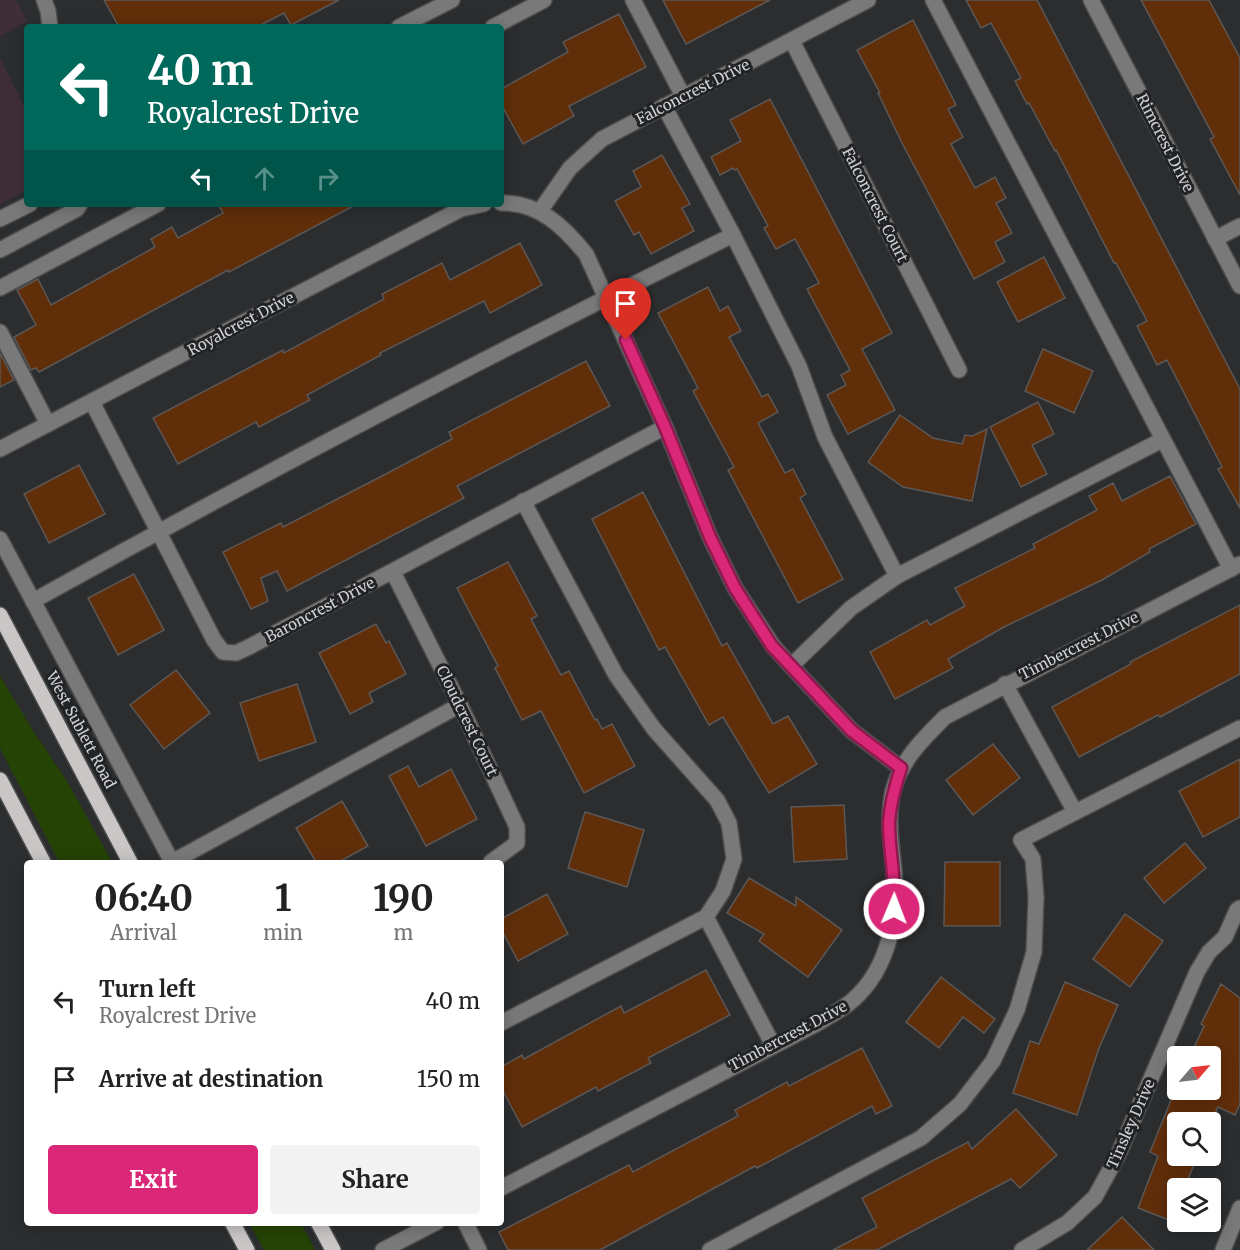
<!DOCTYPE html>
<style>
:root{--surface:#fff;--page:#f2f2f2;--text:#222;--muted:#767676;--accent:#db2777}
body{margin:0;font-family:Merriweather,serif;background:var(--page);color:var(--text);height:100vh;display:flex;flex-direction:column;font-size:22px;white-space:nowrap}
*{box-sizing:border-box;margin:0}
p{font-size:20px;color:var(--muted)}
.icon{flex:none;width:33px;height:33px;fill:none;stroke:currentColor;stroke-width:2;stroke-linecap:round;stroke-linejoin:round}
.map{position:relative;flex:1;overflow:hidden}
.panel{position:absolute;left:24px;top:860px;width:480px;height:366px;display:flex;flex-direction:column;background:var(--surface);border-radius:6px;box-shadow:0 3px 15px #0003}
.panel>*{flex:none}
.guide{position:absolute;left:24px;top:24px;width:480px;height:183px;border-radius:6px;box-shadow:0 3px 15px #0003;background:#00695c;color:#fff;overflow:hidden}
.needle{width:39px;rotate:62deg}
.tools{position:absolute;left:1167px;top:1046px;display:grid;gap:12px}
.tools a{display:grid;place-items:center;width:54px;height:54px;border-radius:6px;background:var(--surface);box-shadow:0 3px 15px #0003;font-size:30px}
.pin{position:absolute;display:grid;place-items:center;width:51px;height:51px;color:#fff;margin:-62px -26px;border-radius:50% 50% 50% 0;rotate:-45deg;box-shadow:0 0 6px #0007}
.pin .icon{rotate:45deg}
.me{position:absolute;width:66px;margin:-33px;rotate:1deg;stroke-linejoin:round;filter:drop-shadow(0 0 4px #0008)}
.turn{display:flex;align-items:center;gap:21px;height:126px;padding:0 24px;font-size:27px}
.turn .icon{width:78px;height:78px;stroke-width:2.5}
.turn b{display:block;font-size:42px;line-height:51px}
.lanes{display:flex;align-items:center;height:57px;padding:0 24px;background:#0003;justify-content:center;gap:30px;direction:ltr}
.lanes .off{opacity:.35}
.eta{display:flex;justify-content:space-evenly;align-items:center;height:102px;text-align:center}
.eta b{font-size:36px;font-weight:700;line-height:42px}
.cta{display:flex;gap:12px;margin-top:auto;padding:12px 24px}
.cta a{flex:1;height:69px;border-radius:6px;background:var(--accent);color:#fff;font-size:24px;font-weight:700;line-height:69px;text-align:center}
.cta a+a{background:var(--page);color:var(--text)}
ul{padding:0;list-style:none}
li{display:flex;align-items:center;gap:18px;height:78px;padding:0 24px}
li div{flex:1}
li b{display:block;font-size:22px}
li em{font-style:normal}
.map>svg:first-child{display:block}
.commercial{fill:#402e37}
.green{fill:#254305}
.building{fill:#612e0a;stroke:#5b5857;stroke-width:1.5}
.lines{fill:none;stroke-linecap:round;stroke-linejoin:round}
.minor-casing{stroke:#494b4d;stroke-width:18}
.major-casing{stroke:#494b4d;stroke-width:18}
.minor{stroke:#7a7979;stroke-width:15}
.major{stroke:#c9c6c5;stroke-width:15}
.route-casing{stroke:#8e194d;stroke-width:15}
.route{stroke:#db2777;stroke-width:10}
.labels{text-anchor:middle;stroke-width:6;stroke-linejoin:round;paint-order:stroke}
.street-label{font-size:15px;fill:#d0d1d3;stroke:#212325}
</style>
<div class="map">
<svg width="1240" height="1250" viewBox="0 0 1240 1250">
<rect width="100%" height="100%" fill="#2b2d2f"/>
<g class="commercial">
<polygon points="0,0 16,0 27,21 0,36"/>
<polygon points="0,58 27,112 27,190 0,204"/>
</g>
<g class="green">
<polygon points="0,676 34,732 67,781 112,862 59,862 0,748"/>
<polygon points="249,1223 301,1223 315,1250 264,1250"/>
</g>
<g class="building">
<polygon points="104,0 339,0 291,25 284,13 257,27 119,27"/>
<polygon points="663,0 770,0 686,44"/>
<polygon points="966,0 1037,0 1240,389 1240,508 1218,469 1222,467 1167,360 1157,365 1137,326 1147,321 1116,263 1114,263 1056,150 1055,151 1029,103 1027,104 1015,81 1021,78 991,23 981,28"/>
<polygon points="1141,0 1209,0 1240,58 1240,195 1210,139 1214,137"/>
<polygon points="619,14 646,67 569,106 574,116 523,144 501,104 501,89 568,52 563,42"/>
<polygon points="913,20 956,105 948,109 963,137 951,144 975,188 995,177 1006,198 996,203 1012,233 995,242 1005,262 974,279 902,143 878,93 880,93 857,50"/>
<polygon points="770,99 892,333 862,349 895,410 848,434 827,395 846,385 841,375 850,370 807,289 819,283 795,239 776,249 764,228 768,226 737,169 735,170 733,168 720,175 711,157 741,141 730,120"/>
<polygon points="662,155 690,204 682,208 694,231 651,254 639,232 634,235 615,201 641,187 633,171"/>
<polygon points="218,204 357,204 229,272 228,270 39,372 36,368 31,370 14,337 36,325 17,290 38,279 51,305 155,247 151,239 172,227 178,238 223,213"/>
<polygon points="520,243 542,285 490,313 484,301 380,353 381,355 307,395 310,400 259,427 256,422 178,464 153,418 283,350 284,353 384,299 382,294 442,263 450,280"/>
<polygon points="1044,257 1065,298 1018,322 997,282"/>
<polygon points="708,287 720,311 728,306 741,331 729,337 762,397 768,394 778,412 758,423 785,473 793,469 806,494 800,498 843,579 798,603 728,470 734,467 693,391 698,388 658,313"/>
<polygon points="1043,349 1093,371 1074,413 1025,391"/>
<polygon points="0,353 14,380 0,387"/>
<polygon points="586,361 610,406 457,486 464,498 287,591 277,571 261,578 268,601 251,609 223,552 281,523 283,527 382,476 452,439 449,432"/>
<polygon points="1038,402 1054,434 1032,445 1047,474 1021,487 990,427"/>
<polygon points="900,415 933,438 962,444 965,435 972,436 987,429 972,501 903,487 868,462"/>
<polygon points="79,465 105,514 49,543 24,494"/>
<polygon points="1170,476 1196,524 1149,549 1150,552 1102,580 1004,627 948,659 953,668 895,699 870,652 927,620 930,625 965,606 955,588 1035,548 1033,544 1097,510 1089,496 1113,483 1122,501"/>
<polygon points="643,492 722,646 727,643 773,724 788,716 817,764 769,793 723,717 709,725 665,647 659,650 592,519"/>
<polygon points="508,562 537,616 531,619 561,675 569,671 595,720 597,719 602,729 612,724 635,766 584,793 541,711 522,720 495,668 498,666 457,588"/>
<polygon points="134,574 164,630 118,655 88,598"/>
<polygon points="1240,605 1240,674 1160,717 1158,715 1079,757 1052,707 1131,664 1130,662"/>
<polygon points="376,624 386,643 389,641 406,674 369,693 373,702 350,714 319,653"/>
<polygon points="176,670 210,713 164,749 130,705"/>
<polygon points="297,684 316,742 259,761 240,703"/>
<polygon points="993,744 1020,778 973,815 946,780"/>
<polygon points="1240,759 1240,817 1203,837 1179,791"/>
<polygon points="408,766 419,787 451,769 477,819 426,846 389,776"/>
<polygon points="342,801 368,846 339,862 316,862 296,828"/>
<polygon points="844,805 847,859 794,862 791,807"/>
<polygon points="585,812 644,830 627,887 568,868"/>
<polygon points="1185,843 1206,868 1164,903 1144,878"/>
<polygon points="945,862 1000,862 1000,926 944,926"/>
<polygon points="749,878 796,906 796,897 842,930 808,977 759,941 764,934 727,913"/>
<polygon points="547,894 568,934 518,961 501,929 501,919"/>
<polygon points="1125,914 1163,941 1130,987 1093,959"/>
<polygon points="706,970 730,1015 648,1058 651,1063 598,1091 596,1087 522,1127 501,1087 501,1067 522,1055 524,1059 621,1006 624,1013"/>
<polygon points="941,977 995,1019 984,1033 963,1017 939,1048 906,1022"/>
<polygon points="1065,982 1118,1005 1099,1048 1077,1115 1013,1093 1030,1041 1039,1044"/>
<polygon points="1221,984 1240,998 1240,1104 1235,1115 1218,1107 1210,1126 1210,1122 1178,1122 1178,1155 1198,1155 1188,1179 1202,1185 1201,1188 1178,1188 1178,1221 1189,1221 1187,1227 1138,1208 1158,1156 1150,1152 1178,1083 1178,1089 1210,1089 1210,1056 1190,1056 1204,1026 1201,1024"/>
<polygon points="862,1048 892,1106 876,1114 872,1106 757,1168 755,1166 600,1250 508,1250 499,1232 629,1165 633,1172 738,1116 735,1110 787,1082 789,1086"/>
<polygon points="1016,1109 1057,1155 1020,1188 1011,1179 877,1250 833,1250 877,1227 862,1198 968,1142 972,1149"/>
<polygon points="1122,1217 1154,1250 1087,1250"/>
</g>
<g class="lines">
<g class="minor-casing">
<g id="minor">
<polyline points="44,0 48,11 50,27"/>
<polyline points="633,0 683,96"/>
<polyline points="933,0 1231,569"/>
<polyline points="1091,0 1240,286"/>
<polyline points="399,27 452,0"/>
<polyline points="493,27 544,0"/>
<polyline points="792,41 959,370"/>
<polyline points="664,106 733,235 799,366 825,437 897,576"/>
<path d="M 501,203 C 539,202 564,227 586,254 L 665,427 L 710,537 L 735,588 L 773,646 L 791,666 L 852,731 L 901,768"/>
<polyline points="540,211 570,168 602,139 868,0"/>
<polyline points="0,219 30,204"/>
<polyline points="1215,239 1240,226"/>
<polyline points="0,250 77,209 80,204"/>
<polyline points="0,288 158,204"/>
<polyline points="0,332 48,424"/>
<polyline points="92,402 214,640 223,652 236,653 249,647 665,427"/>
<polyline points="0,449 461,209 484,204"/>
<polyline points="0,539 172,862"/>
<polyline points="393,572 460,705 517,827 517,843 491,862"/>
<path d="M 33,601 C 263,473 497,351 733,235"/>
<polyline points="791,666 851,608 897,576 1162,440"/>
<polyline points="1005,684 1075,812"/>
<polyline points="172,862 460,705"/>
<polyline points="706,917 773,1045"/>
<polyline points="501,1023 706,917 723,891 734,859 729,823 717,800 654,729 616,675 523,501"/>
<path d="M 501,1188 L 818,1023 C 829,1016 843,1009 853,1000 C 890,967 898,916 894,869 C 891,843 887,817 893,791 C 901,760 923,739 945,717 L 1240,564"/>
<polyline points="465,1222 479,1250"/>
<polyline points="383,1250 437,1222"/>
<polyline points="710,1250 921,1138 960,1104 993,1061 1017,1010 1034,952 1036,897 1033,859 1021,840 1240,728"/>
<polyline points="1022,1250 1067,1223 1095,1197 1118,1155 1197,972 1209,952 1225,937 1237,910 1240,908"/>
<polyline points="1223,1250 1240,1208"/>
</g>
</g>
<g class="major-casing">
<g id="major">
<polyline points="0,615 130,862"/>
<polyline points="0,780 43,862"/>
<polyline points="232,1222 247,1250"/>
<polyline points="318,1222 333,1250"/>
</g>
</g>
<use href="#minor" class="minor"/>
<use href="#major" class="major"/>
</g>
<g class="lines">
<g class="route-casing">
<path id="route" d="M 626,340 L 665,427 L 710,537 L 735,588 L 772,646 L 791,666 L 852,731 L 901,768 C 895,786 890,804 889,823 C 889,852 896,880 894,909"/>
</g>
<use href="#route" class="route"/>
</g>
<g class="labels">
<g class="street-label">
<text transform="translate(693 92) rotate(-27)" y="5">Falconcrest Drive</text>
<text transform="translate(1165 143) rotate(63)" y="5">Rimcrest Drive</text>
<text transform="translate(875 205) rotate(63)" y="5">Falconcrest Court</text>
<text transform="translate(241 324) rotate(-28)" y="5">Royalcrest Drive</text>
<text transform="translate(320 610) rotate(-28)" y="5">Baroncrest Drive</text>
<text transform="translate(1079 646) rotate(-27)" y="5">Timbercrest Drive</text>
<text transform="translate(467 721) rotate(64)" y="5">Cloudcrest Court</text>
<text transform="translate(81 730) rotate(62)" y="5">West Sublett Road</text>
<text transform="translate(788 1036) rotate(-28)" y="5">Timbercrest Drive</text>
<text transform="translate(1131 1124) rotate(-66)" y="5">Tinsley Drive</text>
</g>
</g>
</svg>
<div class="tools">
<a><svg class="needle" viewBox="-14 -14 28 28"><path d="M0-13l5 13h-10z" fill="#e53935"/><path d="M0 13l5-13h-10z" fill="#767676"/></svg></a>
<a><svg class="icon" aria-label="search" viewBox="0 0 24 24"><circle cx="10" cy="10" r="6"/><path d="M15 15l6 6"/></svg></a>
<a><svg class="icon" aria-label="layers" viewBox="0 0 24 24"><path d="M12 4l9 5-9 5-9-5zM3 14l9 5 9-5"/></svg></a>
</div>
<div class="pin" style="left:626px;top:340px;background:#d93025"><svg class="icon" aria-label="arrive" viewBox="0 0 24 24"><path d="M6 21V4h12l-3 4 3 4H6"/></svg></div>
<svg class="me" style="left:894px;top:909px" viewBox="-20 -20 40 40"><circle r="17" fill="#db2777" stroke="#fff" stroke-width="3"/><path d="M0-11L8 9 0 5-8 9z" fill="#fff"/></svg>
<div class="guide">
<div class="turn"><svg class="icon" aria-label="left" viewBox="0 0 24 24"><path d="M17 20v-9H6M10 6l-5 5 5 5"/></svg><div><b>40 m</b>Royalcrest Drive</div></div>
<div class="lanes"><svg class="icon" aria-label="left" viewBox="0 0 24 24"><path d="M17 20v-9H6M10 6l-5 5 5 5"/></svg><svg class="icon off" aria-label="ahead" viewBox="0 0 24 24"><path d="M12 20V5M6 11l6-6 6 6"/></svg><svg class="icon off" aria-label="right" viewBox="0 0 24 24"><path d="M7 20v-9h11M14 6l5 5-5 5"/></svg></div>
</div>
<section class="panel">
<div class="eta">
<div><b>06:40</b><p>Arrival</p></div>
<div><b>1</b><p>min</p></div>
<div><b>190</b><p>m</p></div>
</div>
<ul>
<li><svg class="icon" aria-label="left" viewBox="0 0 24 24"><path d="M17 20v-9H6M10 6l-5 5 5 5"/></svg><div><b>Turn left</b><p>Royalcrest Drive</p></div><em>40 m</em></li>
<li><svg class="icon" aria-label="arrive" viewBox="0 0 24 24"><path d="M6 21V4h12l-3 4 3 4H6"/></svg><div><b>Arrive at destination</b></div><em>150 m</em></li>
</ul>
<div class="cta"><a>Exit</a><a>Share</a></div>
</section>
</div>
